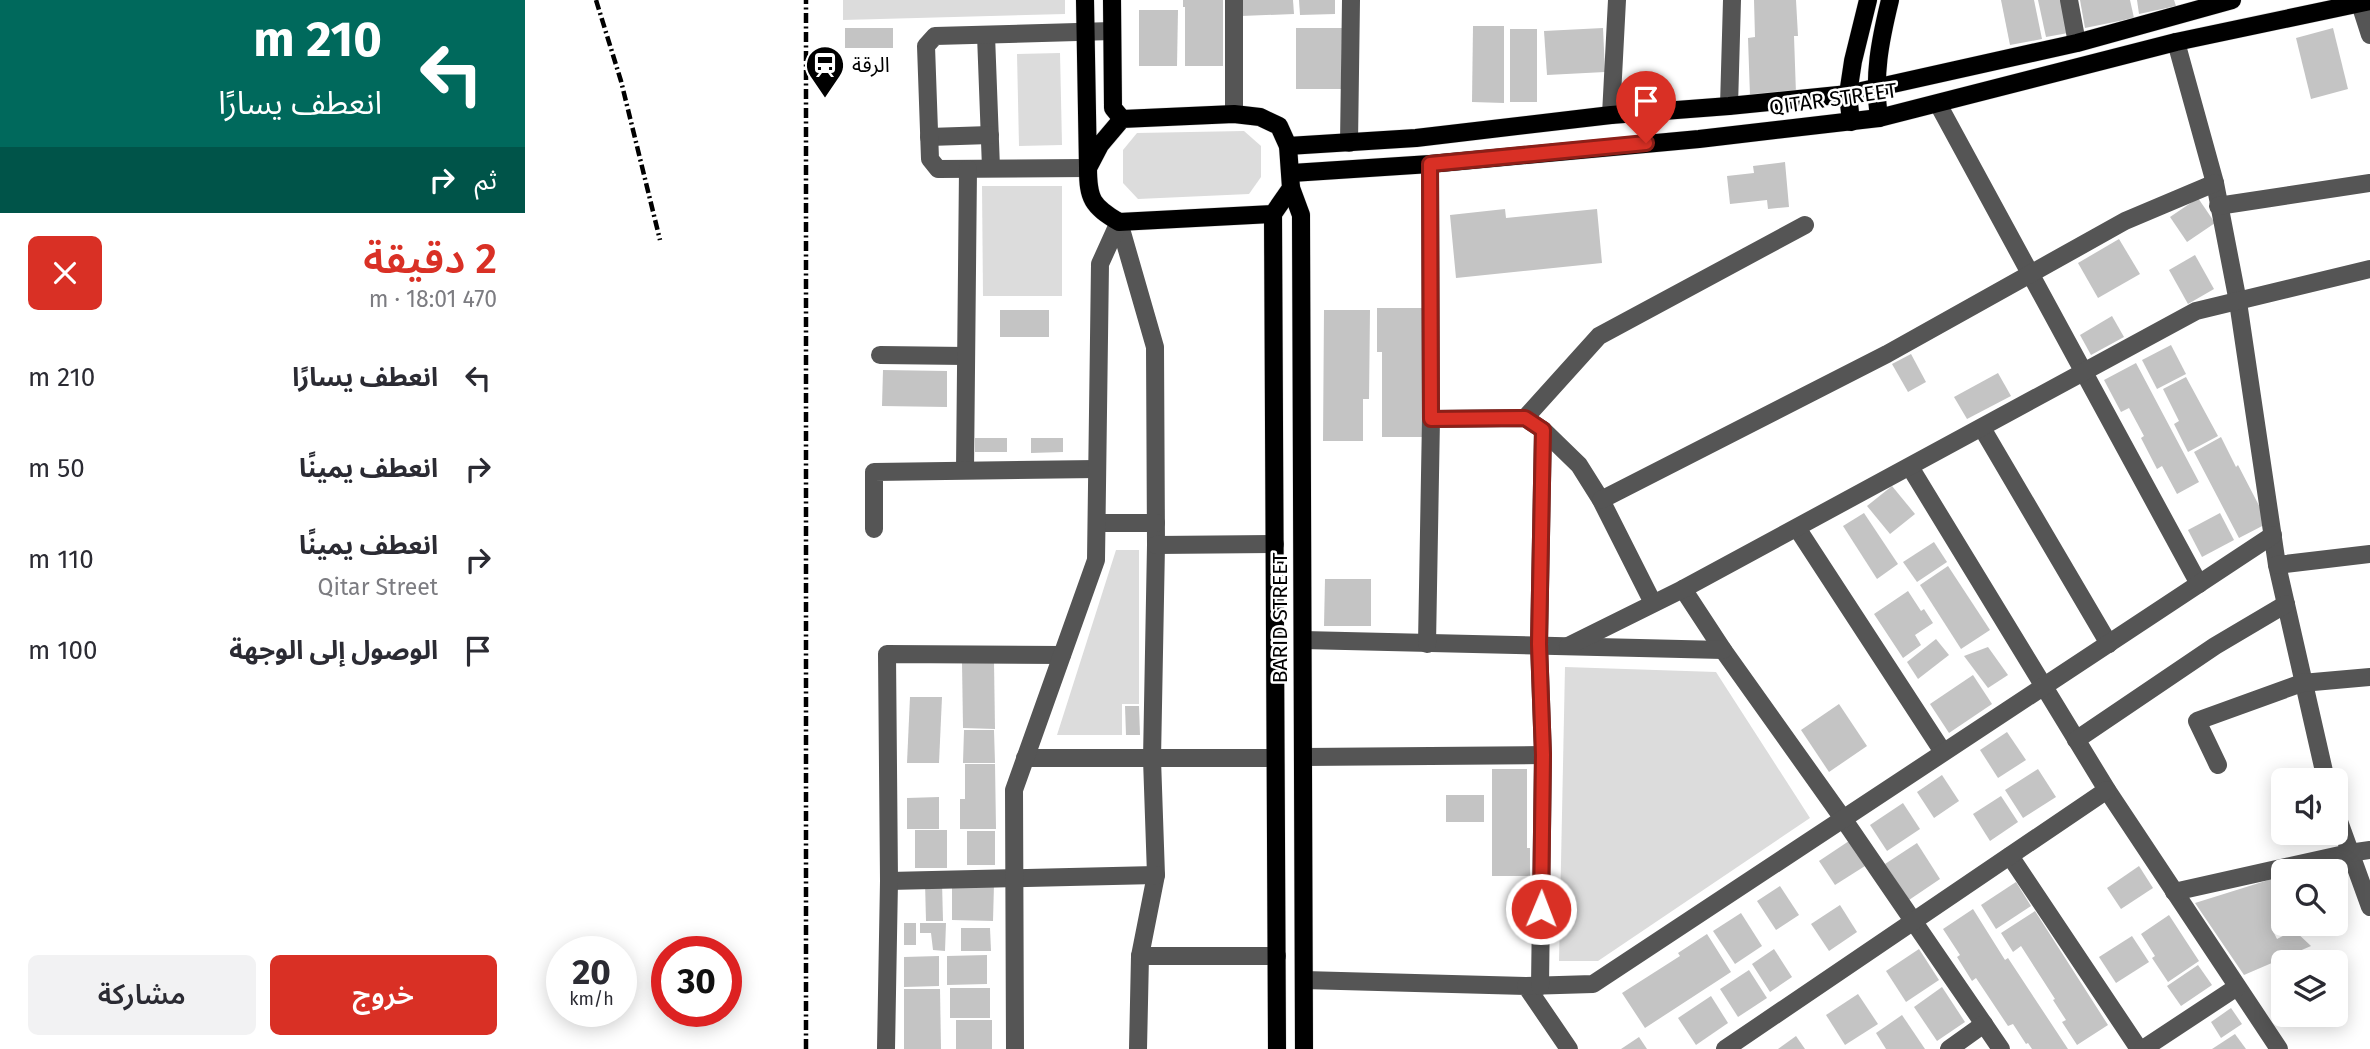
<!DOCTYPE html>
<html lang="ar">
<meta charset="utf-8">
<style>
:root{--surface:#fff;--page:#f2f2f3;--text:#2b2b33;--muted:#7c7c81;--accent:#d93025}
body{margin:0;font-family:"Fira Sans","Noto Sans Arabic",sans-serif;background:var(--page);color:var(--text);direction:rtl;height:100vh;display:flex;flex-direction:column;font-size:26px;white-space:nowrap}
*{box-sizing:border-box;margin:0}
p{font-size:23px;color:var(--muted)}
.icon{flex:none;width:38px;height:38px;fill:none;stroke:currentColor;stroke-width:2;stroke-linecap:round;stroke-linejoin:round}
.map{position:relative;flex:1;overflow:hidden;direction:ltr}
.drawer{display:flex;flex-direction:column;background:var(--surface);width:525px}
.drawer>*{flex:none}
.guide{background:#00695c;color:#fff;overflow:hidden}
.buttons{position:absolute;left:1746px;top:768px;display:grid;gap:14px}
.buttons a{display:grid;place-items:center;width:77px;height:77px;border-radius:10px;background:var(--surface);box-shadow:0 4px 18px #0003;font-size:35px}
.speed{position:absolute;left:21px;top:936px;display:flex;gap:14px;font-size:35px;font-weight:700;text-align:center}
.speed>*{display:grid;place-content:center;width:91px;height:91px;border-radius:50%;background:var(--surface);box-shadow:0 4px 18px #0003;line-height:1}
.speed small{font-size:18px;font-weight:400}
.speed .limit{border:10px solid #d22;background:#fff;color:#111}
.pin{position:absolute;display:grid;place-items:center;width:60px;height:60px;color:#fff;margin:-72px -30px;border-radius:50% 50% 50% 0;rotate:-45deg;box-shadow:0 0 7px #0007}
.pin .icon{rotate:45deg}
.me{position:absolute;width:77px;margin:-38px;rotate:1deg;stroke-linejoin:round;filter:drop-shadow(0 0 5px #0008)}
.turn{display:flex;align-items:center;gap:24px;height:147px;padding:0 28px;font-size:32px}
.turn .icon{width:91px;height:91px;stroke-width:2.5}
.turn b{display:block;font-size:49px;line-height:60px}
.then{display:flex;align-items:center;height:66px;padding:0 28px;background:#0003;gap:14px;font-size:26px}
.round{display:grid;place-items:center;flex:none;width:74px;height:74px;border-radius:10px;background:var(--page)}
.overview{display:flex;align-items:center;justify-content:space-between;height:119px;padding:0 28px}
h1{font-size:42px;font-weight:600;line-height:52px;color:var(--accent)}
.cta{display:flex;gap:14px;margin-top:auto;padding:14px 28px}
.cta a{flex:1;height:80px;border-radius:10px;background:var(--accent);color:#fff;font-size:28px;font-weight:600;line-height:80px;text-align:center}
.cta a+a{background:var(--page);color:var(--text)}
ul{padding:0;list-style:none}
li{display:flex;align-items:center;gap:21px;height:91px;padding:0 28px}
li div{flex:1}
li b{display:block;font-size:26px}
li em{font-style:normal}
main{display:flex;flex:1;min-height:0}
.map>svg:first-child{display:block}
.green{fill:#dcdcdc}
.building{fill:#c4c4c4}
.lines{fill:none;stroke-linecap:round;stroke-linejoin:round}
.major-casing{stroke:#dbdbdb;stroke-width:19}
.minor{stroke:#555;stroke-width:18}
.major{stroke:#000;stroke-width:18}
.rail{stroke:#000;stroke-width:4.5;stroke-dasharray:10 3.5 2 3.5;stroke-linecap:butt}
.route-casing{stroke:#8d1f18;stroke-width:18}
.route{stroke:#d93025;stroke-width:12}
.labels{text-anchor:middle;stroke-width:5;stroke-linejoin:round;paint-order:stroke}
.poi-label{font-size:21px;fill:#000;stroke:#fff;text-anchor:start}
.street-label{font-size:21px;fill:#000;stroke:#fff}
</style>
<main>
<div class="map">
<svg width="1845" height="1049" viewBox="0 0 1845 1049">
<rect width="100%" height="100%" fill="#fff"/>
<g class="green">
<polygon points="318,0 540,0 540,14 318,20"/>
<polygon points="535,53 537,145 494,146 492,54"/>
<polygon points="719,131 736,146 736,177 724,194 613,199 598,183 598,150 612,133"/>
<polygon points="457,186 537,186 537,296 458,296"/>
<polygon points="591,550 614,550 614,704 597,704 597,735 532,735"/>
<polygon points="1040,667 1191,672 1285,818 1073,961 1034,961"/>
</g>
<g class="building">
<polygon points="658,0 698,0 698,66 660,66 660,7 658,7"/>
<polygon points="715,0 768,0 769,14 716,16"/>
<polygon points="774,0 810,0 810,14 775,15"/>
<polygon points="1229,0 1271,0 1273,36 1269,36 1271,94 1225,96 1223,38 1230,37"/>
<polygon points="1476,0 1509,0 1517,39 1485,45"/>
<polygon points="1513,0 1537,0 1543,33 1521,37"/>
<polygon points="1555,0 1605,0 1609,18 1560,28"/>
<polygon points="1612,0 1649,0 1651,6 1614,14"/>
<polygon points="614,10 653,10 652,66 614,66"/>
<polygon points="948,26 979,26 979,103 947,102"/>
<rect x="320" y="28" width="48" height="20"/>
<polygon points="771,28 817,28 816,89 771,89"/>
<polygon points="1078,28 1080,72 1022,75 1019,31"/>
<polygon points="1808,28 1823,89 1786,99 1771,38"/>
<rect x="985" y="29" width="27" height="73"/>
<polygon points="1260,162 1264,207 1243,209 1242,200 1205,204 1202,176 1229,173 1228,166"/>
<polygon points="1673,198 1690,223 1662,242 1645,217"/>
<polygon points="980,209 981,218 1072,209 1077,263 931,278 925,215"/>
<polygon points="1594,239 1615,274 1573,298 1553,263"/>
<polygon points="1670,255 1689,289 1663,304 1644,270"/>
<polygon points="852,308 898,308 898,437 857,437 857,352 852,352"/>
<rect x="475" y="310" width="49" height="27"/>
<polygon points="799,310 845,310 844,399 838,399 838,441 798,441"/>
<polygon points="1587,316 1599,337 1566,355 1555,335"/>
<polygon points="1646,345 1661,374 1632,389 1617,360"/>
<polygon points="1386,354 1401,382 1383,392 1367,364"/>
<polygon points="1611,363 1674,482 1652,494 1637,466 1632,469 1616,438 1619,436 1604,408 1596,412 1579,380"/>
<polygon points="358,370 422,371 422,407 357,406"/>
<polygon points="1473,373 1486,396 1442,419 1429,397"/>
<polygon points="1661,377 1693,436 1663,452 1649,424 1654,421 1638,389"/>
<polygon points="1696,437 1711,467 1713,465 1743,523 1714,538 1669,452"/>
<rect x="450" y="438" width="32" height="14"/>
<polygon points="506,438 538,438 538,452 506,453"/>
<polygon points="1367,486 1390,514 1365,534 1342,506"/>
<polygon points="1339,513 1373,564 1352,579 1318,526"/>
<polygon points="1695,513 1709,540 1677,557 1663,530"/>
<polygon points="1409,542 1422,562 1392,582 1378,562"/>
<polygon points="1423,566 1465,630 1436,649 1395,585"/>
<polygon points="800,579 846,579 846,626 799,626"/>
<polygon points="1383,591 1396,611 1399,609 1408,623 1390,635 1396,645 1378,658 1349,614"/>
<polygon points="1411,639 1424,655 1393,679 1382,662"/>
<polygon points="1463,647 1483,675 1463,688 1439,656"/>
<polygon points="437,662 469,662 470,729 438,728"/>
<polygon points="1448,675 1467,704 1424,733 1405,704"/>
<polygon points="385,697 417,697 414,763 382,763"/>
<polygon points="1314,704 1342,746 1304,772 1276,730"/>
<polygon points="600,706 614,706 615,735 601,735"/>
<polygon points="439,730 469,730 470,763 438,763"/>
<polygon points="1482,732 1501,760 1473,778 1455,750"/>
<polygon points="440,764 470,764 471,829 435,829 435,799 440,799"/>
<polygon points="967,769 1002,769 1002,848 1005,848 1005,876 967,876"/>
<polygon points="1513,769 1531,797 1498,818 1480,790"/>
<polygon points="1417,775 1434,801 1409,818 1392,792"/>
<rect x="921" y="795" width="38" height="27"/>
<polygon points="1476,796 1493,822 1465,841 1448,814"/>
<polygon points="414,797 414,829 382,829 382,798"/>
<polygon points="1378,803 1395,829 1362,851 1345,825"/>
<rect x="390" y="830" width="32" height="38"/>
<rect x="442" y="831" width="28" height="34"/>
<polygon points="1324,841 1340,866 1310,885 1294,861"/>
<polygon points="1392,843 1415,879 1384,900 1360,864"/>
<polygon points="1614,866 1628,888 1596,909 1582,888"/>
<polygon points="1750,878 1759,898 1759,921 1746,927 1752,939 1769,930 1786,946 1719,975 1670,903"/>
<polygon points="400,882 417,882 418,921 401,921"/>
<polygon points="1491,882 1506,906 1471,929 1456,905"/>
<polygon points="427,883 469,884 468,921 427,920"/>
<polygon points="1255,886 1274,915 1251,930 1232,901"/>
<polygon points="1315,905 1332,932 1304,951 1286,924"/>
<polygon points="1448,909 1480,960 1483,958 1543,1049 1507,1049 1503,1043 1501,1044 1488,1024 1483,1026 1451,978 1447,981 1432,957 1435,955 1418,929"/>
<polygon points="1510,911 1583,1025 1552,1045 1537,1022 1541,1020 1528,1000 1530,999 1496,946 1488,952 1476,933"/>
<polygon points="1216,913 1237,946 1210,964 1188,931"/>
<polygon points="1644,915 1674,961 1643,982 1627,958 1630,956 1616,934"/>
<rect x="379" y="923" width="12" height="22"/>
<polygon points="395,923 421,923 420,951 408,950 406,933 395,933"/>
<polygon points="436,928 465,928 466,951 436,951"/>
<polygon points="1182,934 1206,972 1120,1028 1097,993 1155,956 1153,953"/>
<polygon points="1607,936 1624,962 1591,983 1574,957"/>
<polygon points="1249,949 1267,977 1245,992 1227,964"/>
<polygon points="1394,949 1414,980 1381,1002 1361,971"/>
<polygon points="462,955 462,984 422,985 422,956"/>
<polygon points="414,956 414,986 379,987 379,957"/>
<polygon points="1673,965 1687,985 1656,1006 1642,986"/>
<polygon points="1224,970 1242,998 1213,1017 1195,989"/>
<polygon points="1417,987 1440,1022 1412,1041 1389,1007"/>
<rect x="425" y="988" width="40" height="30"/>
<polygon points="379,989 415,989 416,1049 379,1049"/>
<polygon points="1333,994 1353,1024 1320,1045 1301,1015"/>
<polygon points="1186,996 1203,1023 1171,1045 1153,1018"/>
<polygon points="1706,1008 1717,1024 1696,1038 1686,1022"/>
<polygon points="1377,1015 1400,1049 1361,1049 1351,1033"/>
<rect x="431" y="1020" width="36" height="29"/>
<polygon points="1710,1034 1721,1049 1687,1049"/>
<polygon points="1271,1036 1280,1049 1253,1049"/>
<polygon points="1114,1037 1122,1049 1096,1049"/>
</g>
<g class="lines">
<g class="major-casing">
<g id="major">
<path d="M 560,0 L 563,168 C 563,199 567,206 594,222 L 748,214 L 766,188 L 763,146 L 754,126 L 735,117 L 709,114 L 597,119 L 575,145 L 563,168"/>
<polyline points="587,0 588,108 597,119"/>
<path d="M 1354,118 C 1348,76 1355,41 1365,0"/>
<polyline points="1326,122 1323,94 1328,61 1343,0"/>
<polyline points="763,146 891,138 1086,115 1204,106 1323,94 1552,43 1707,0"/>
<polyline points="767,173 905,164 1174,139 1354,118 1651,42 1845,1"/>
<polyline points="766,188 776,215 779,1049"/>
<polyline points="748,214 752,1049"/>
</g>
</g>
<g class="minor">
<polyline points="1544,0 1552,43"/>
<polyline points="1835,4 1845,35"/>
<polyline points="461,35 466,168"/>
<polyline points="1651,42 1690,183 1713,302 1752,565 1801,780"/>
<polyline points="1413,104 1674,584"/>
<polyline points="1204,106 1207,0"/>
<polyline points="709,114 709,0"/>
<polyline points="1086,115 1092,0"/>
<polyline points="404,137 465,135"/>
<polyline points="824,143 826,0"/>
<polyline points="563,168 413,169 405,159 401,46 410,36 587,31"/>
<polyline points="1693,206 1845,183"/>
<polyline points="594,222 630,347 631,545 627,759 631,875 615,956 613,1049"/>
<polyline points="355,355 441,356"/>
<polyline points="1000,418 1074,336 1280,225"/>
<polyline points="906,419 1000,418 1018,430 1054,465 1076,500 1128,603"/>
<polyline points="1457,428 1584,644"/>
<polyline points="1385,467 1582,790 1754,1049"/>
<polyline points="440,470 443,169"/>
<polyline points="1076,500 1362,354 1600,221 1690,183"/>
<polyline points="572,523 631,523"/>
<polyline points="1272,528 1418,752"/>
<polyline points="349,529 349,472 572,469"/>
<polyline points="631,545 750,544"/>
<polyline points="1752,565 1845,554"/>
<polyline points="1158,589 1198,650 1319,820 1476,1049"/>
<polyline points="778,640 1198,650"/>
<polyline points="902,644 906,419 905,164"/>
<polyline points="1043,646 1158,589 1671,311 1845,269"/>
<polyline points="1551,740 1690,646 1761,604"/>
<polyline points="778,757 1018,755"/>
<polyline points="500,758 750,758"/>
<polyline points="1693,765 1672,721 1777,683 1845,677"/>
<polyline points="1811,813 1845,907"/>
<polyline points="1485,856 1614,1049"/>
<polyline points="364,881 631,875"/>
<polyline points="1649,892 1824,853 1845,850"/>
<polyline points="615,956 752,956"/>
<polyline points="779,980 1001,986 1044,1049"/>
<polyline points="1001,986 1068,984 1748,535"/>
<polyline points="1015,986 1018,755 1014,644 1018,430"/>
<polyline points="361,1049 364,881 362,654 537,655"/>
<polyline points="490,1049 489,790 571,560 575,264 594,222"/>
<polyline points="1200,1049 1582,790"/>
<polyline points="1424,1049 1459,1024"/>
<polyline points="1618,1049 1712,987"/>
</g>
<use href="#major" class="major"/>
<g class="rail">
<polyline points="71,0 96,81 135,240"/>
<polyline points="281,1049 281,0"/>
</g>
</g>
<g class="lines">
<g class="route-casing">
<polyline id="route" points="1016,909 1018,755 1014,644 1018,430 1000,418 906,419 905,164 1121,143"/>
</g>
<use href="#route" class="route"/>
</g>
<defs>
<g id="station-pin" transform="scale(2.0125)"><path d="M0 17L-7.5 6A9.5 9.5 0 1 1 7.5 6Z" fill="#000" stroke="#fff"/><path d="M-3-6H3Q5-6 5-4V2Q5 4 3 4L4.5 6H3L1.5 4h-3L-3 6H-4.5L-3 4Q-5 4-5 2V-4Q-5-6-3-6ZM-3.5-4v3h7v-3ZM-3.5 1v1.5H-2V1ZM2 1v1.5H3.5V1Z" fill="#fff"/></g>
</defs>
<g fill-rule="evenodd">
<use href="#station-pin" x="300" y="65"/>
</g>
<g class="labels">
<g class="poi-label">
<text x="327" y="72">الرقة</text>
</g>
<g class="street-label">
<text transform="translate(1308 99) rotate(-8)" y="7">QITAR STREET</text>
<text transform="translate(755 618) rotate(-90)" y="7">BARID STREET</text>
</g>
</g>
</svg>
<div class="buttons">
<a><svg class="icon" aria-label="sound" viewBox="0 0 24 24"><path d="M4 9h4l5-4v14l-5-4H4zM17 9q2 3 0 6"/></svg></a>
<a><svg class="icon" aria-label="search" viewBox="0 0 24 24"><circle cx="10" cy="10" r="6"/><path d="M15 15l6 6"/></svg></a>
<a><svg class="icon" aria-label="layers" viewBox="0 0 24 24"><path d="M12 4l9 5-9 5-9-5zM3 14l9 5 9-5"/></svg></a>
</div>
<div class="speed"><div>20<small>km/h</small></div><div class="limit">30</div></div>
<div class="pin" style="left:1121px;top:143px;background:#d93025"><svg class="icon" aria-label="arrive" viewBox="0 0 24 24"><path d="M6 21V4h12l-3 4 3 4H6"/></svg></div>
<svg class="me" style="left:1016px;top:909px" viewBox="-20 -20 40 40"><circle r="17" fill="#d93025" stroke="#fff" stroke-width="3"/><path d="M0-11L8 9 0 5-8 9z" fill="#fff"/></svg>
</div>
<section class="drawer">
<div class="guide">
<div class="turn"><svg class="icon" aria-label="left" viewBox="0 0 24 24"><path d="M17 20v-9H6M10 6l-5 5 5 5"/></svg><div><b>210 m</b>انعطف يسارًا</div></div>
<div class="then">ثم<svg class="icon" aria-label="right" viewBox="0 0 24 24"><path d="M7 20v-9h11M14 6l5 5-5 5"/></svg></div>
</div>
<div class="overview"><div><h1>2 دقيقة</h1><p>470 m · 18:01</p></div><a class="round" style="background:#d93025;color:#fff"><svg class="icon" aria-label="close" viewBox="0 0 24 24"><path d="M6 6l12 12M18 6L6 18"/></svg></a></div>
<ul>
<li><svg class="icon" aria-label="left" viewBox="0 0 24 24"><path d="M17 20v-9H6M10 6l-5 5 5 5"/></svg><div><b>انعطف يسارًا</b></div><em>210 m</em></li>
<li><svg class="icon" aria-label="right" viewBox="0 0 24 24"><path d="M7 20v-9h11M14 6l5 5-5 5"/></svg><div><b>انعطف يمينًا</b></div><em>50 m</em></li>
<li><svg class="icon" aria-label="right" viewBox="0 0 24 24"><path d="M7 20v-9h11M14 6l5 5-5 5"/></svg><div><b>انعطف يمينًا</b><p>Qitar Street</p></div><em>110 m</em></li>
<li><svg class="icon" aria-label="arrive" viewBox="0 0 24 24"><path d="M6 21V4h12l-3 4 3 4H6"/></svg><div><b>الوصول إلى الوجهة</b></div><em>100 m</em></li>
</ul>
<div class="cta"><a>خروج</a><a>مشاركة</a></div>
</section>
</main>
